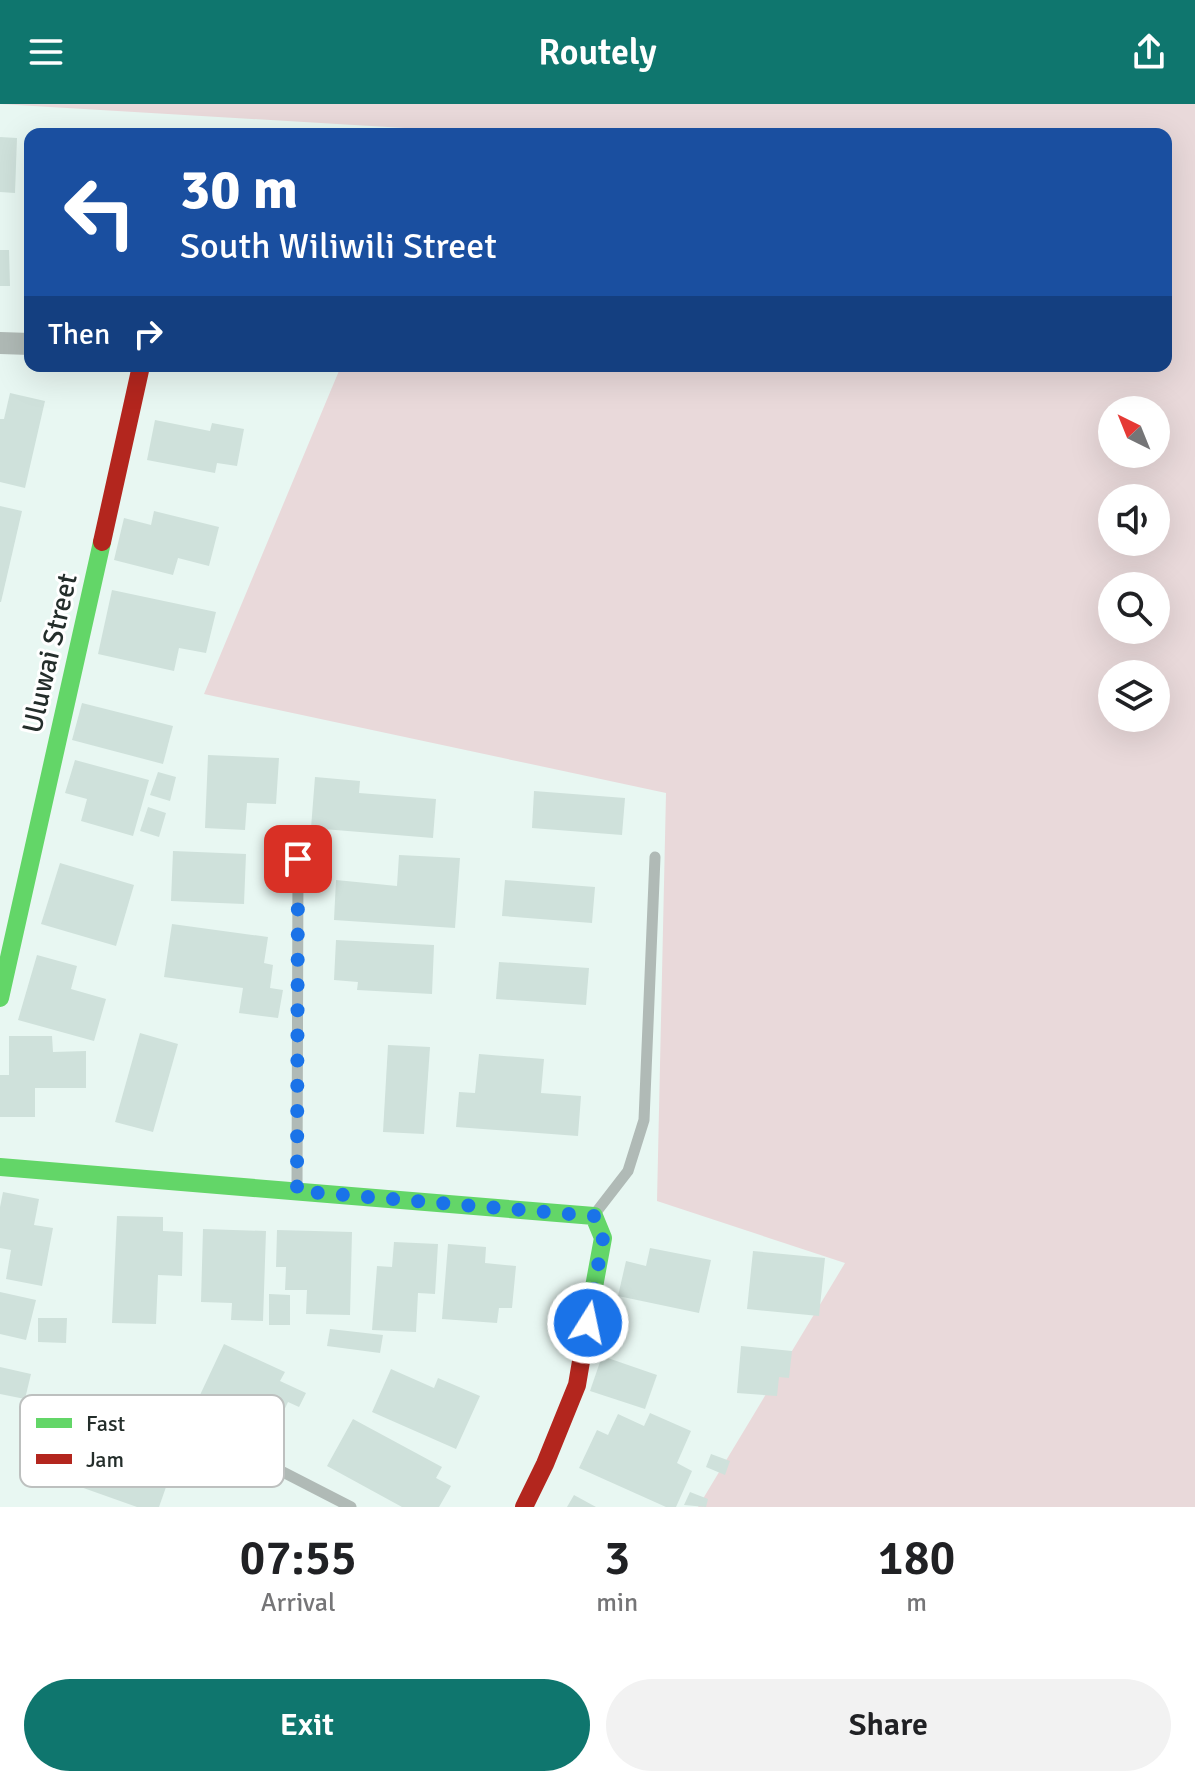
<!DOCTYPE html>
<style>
:root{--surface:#fff;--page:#f2f2f2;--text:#202124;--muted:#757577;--accent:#0f766e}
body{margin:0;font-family:Signika,sans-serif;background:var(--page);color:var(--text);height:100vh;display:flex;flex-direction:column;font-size:30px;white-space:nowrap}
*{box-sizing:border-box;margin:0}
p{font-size:26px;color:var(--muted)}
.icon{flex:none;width:44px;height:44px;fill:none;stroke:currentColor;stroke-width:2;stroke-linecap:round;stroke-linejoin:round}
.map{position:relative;height:1403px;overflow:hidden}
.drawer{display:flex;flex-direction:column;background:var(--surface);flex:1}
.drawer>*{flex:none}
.top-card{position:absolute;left:24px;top:24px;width:1148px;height:244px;border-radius:16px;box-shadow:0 8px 32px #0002;background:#1a4fa0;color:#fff;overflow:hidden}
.needle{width:52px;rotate:317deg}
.fabs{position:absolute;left:1098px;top:292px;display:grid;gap:16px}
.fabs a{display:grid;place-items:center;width:72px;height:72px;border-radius:50%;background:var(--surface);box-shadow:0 8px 32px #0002;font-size:40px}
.pin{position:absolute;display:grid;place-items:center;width:68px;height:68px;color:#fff;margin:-34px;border-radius:16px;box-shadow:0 4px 12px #0006}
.me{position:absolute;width:88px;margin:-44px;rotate:10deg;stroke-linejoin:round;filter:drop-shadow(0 0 6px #0008)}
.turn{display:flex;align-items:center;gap:28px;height:168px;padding:0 24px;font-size:36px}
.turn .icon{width:104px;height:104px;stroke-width:2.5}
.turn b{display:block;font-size:56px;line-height:68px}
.then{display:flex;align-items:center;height:76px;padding:0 24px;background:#0003;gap:16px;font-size:30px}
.eta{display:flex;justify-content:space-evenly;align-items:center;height:136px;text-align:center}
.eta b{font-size:48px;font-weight:600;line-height:56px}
.primary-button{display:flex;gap:16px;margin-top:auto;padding:16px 24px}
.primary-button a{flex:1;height:92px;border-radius:48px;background:var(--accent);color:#fff;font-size:32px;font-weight:600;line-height:92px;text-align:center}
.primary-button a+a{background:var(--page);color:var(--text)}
header{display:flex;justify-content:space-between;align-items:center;height:104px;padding:0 24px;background:var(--accent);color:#fff;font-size:36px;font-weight:600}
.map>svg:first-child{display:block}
.green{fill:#e9d9da;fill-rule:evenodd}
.building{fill:#cfe1db}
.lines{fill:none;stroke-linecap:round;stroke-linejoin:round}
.lane{stroke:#b0bab6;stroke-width:11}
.street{stroke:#b0bab6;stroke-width:22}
.fast{stroke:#63d668;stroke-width:18}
.jam{stroke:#b3261e;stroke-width:18}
.route{stroke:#1a73e8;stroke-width:14;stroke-dasharray:0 25.2}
.labels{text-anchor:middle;stroke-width:6;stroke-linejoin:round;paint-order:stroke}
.street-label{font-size:28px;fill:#242e2b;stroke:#fff}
.key{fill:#fff;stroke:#bdc0bf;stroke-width:2}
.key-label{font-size:22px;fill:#242e2b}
</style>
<header><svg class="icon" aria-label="menu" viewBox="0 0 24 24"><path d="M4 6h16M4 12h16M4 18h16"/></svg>Routely<svg class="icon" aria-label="share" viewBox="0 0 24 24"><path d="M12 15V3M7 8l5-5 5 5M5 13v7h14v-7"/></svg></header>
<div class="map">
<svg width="1195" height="1403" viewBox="0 0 1195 1403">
<rect width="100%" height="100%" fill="#e8f7f2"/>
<path class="green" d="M 0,0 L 1195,0 L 1195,1403 L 698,1403 L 845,1159 L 657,1097 L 666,689 L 204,590 L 341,262 L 1166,262 L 1166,30 L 437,30 L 438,26 ZM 1112,306 L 1156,306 L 1156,350 L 1112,350 ZM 1112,394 L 1156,394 L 1156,438 L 1112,438 ZM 1112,482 L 1156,482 L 1156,526 L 1112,526 ZM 1112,570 L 1156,570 L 1156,614 L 1112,614 Z"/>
<g class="building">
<polygon points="0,33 17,34 15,89 0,88"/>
<polygon points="0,146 9,146 10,182 0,182"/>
<polygon points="10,289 45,297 25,384 0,378 0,315 4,315"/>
<polygon points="155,316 210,327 212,319 244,325 237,362 217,359 215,369 147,356"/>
<polygon points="0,402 22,407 1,498 0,498"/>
<polygon points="154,407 219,423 209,462 178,454 173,471 114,456 124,414 151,421"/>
<polygon points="112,486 216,508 206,549 179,544 174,567 98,550"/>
<polygon points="82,599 173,622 163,660 72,636"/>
<polygon points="208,651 279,654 276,700 247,699 245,726 205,724"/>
<polygon points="75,656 149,676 133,732 81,717 87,695 65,689"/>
<polygon points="158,668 176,673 170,697 150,691"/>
<polygon points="315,673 360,677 359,689 436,695 433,734 311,724"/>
<polygon points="534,687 625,694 622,731 532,724"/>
<polygon points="148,703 166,709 159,733 140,727"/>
<polygon points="173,747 246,750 244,800 171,797"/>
<polygon points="399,751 460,754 455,824 334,816 336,776 397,782"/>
<polygon points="60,759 134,781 116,842 41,820"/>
<polygon points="505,776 595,783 592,819 502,812"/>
<polygon points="172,820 268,833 264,859 273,861 270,884 283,886 278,914 239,909 243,884 164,873"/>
<polygon points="336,836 434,841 432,890 357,886 358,878 334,876"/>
<polygon points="37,851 77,862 71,885 106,895 94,937 18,916"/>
<polygon points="499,858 589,864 586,901 496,895"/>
<polygon points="140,929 178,940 153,1028 115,1018"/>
<polygon points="9,932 52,932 53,948 86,947 86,984 35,984 35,1013 0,1013 0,971 9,971"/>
<polygon points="388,941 430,943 424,1030 383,1028"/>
<polygon points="479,950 544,955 541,989 581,992 578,1032 456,1023 459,988 475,989"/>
<polygon points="3,1088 39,1095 34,1121 53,1124 42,1182 6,1175 11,1146 0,1144 0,1103"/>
<polygon points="117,1112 163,1113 163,1127 183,1128 182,1172 158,1171 156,1220 112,1219"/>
<polygon points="203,1125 266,1127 263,1217 231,1216 232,1199 201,1198"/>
<polygon points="277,1126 352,1128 350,1211 306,1210 307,1186 285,1186 286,1163 276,1163"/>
<polygon points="394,1138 438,1140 435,1190 418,1189 416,1228 372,1226 377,1162 392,1163"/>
<polygon points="448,1140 486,1143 485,1159 516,1162 512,1204 499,1204 497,1219 442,1215"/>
<polygon points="650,1144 711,1156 699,1209 618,1192 626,1157 646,1162"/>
<polygon points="753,1147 825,1154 819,1212 747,1205"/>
<polygon points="0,1188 36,1196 26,1236 0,1230"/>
<polygon points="269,1190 290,1191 290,1221 269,1221"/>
<polygon points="38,1214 67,1214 66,1239 38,1238"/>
<polygon points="330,1225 383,1231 380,1249 327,1242"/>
<polygon points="224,1240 285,1268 280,1277 306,1289 299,1303 288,1298 275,1325 200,1291"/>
<polygon points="741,1242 792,1247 789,1274 779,1273 777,1292 737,1289"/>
<polygon points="602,1252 657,1271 645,1305 590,1287"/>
<polygon points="0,1263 31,1270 25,1295 0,1290"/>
<polygon points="391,1265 434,1284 438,1274 480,1292 456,1345 372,1308"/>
<polygon points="650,1309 691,1327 677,1359 692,1367 676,1403 666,1403 579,1364 597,1326 608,1331 618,1310 644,1322"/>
<polygon points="353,1315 442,1363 436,1374 451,1382 439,1403 402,1403 327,1362"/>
<polygon points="90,1338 172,1366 159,1403 137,1403 75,1381"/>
<polygon points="711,1350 730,1357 725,1371 706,1363"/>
<polygon points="690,1388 708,1395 706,1403 684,1401"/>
<polygon points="574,1391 596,1403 567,1403"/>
</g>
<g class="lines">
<g class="lane">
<polyline points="297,1087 298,755"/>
<polyline points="594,1111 628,1067 644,1016 655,753"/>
<polyline points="242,1347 351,1403"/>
</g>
<polyline class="street" points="0,239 30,240"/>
<g class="fast">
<polyline points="0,894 102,438"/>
<polyline points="0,1063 594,1112 603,1134 589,1210"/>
</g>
<g class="jam">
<polyline points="102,438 141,262"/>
<polyline points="524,1403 545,1360 577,1281 589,1210"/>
</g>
</g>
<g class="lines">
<polyline class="route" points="298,755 297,1087 594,1112 603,1134 588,1219"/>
</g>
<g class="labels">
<g class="street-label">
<text transform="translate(49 549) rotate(-77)" y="10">Uluwai Street</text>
</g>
</g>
<rect x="20" y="1291" width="264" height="92" rx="12" class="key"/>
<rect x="36" y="1314" width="36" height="10" fill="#63d668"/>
<rect x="36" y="1350" width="36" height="10" fill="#b3261e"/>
<g class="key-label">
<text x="86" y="1327">Fast</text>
<text x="86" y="1363">Jam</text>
</g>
</svg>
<div class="fabs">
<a><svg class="needle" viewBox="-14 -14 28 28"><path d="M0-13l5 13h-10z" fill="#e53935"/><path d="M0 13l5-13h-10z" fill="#757577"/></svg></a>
<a><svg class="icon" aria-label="sound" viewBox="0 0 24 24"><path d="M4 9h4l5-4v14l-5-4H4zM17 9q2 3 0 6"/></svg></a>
<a><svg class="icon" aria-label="search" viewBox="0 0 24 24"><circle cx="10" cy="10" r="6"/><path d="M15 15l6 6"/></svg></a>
<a><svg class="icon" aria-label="layers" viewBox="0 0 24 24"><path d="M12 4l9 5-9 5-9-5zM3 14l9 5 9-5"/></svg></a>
</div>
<div class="pin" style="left:298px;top:755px;background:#d93025"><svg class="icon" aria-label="arrive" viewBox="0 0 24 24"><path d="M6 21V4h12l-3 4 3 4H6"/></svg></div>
<svg class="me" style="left:588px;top:1219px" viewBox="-20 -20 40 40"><circle r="17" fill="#1a73e8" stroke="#fff" stroke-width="3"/><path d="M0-11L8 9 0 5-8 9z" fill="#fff"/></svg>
<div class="top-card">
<div class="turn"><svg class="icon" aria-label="left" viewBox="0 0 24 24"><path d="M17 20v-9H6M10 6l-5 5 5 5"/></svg><div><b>30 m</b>South Wiliwili Street</div></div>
<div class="then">Then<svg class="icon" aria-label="right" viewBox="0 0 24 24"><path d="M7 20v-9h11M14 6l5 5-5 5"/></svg></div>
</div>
</div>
<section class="drawer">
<div class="eta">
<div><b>07:55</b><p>Arrival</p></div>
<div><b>3</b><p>min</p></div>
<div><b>180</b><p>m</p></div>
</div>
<div class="primary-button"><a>Exit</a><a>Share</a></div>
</section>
